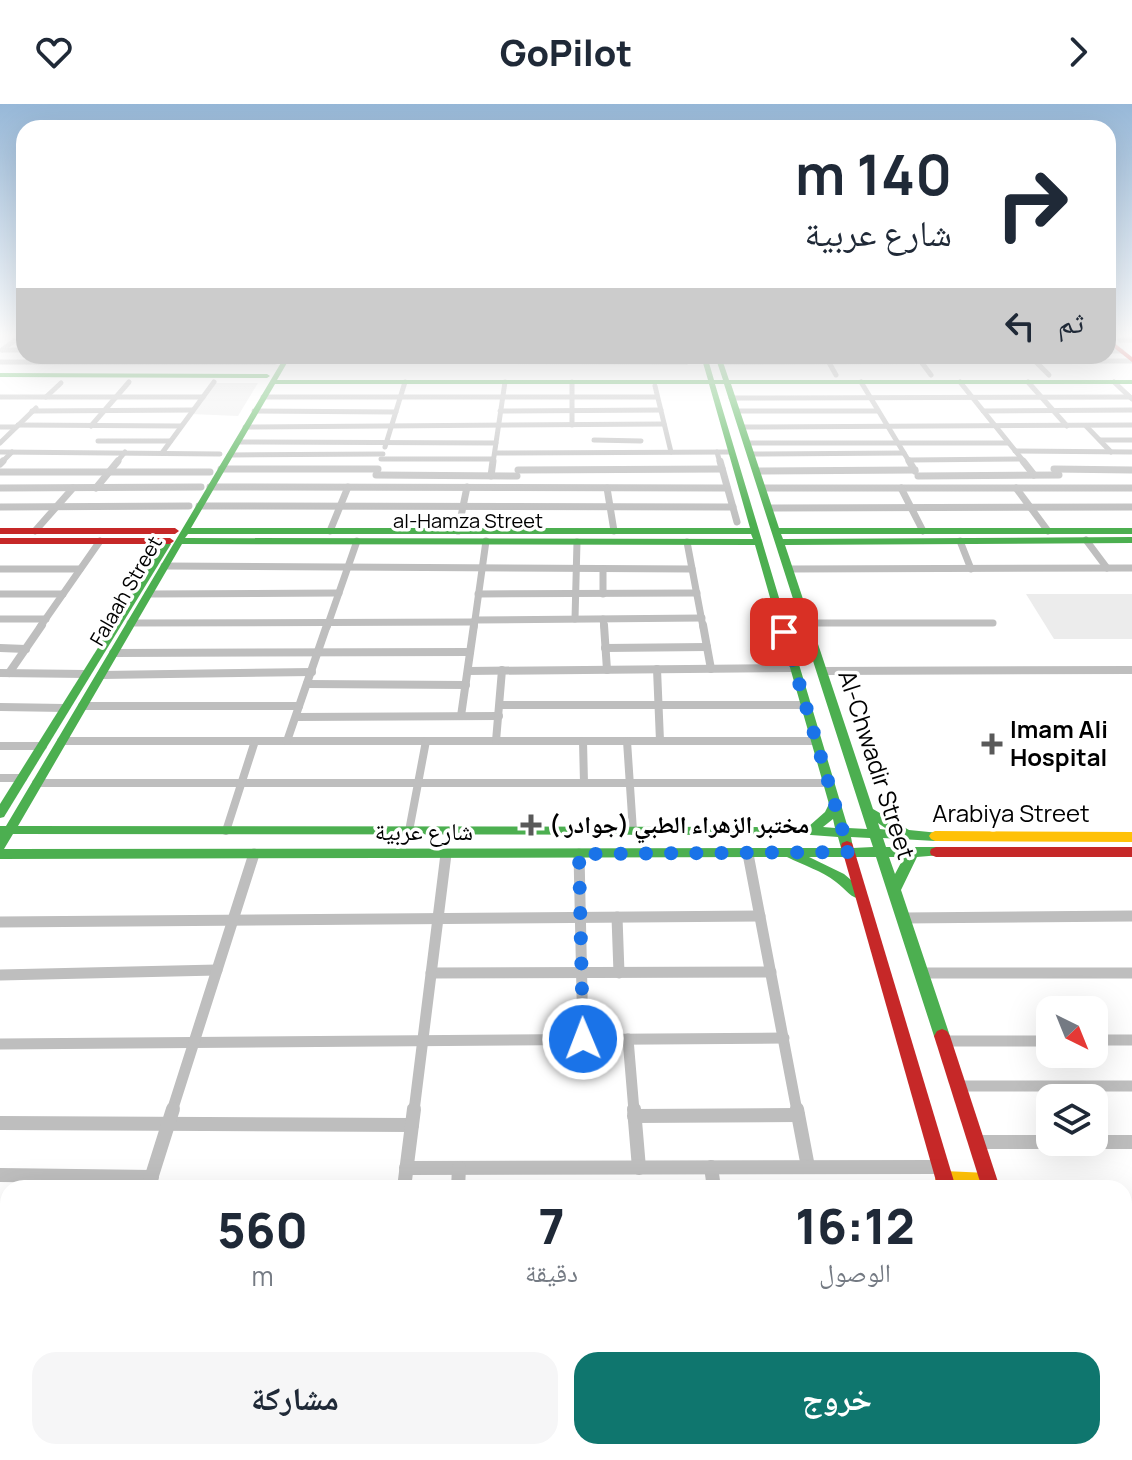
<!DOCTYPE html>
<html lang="ar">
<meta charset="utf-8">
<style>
:root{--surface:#fff;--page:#f6f6f7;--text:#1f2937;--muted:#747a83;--accent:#0f766e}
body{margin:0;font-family:Manrope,"Noto Naskh Arabic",sans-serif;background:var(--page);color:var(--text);direction:rtl;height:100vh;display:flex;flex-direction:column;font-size:30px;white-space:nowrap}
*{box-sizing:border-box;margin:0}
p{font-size:26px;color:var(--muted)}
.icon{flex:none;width:44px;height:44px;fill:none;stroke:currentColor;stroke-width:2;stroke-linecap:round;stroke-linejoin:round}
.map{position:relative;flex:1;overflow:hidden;direction:ltr}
.drawer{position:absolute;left:0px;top:1076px;width:1132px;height:280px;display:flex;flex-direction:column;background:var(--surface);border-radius:24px 24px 0 0;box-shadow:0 8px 32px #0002;direction:rtl}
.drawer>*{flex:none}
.guide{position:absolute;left:16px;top:16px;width:1100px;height:244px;border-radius:24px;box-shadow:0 8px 32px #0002;direction:rtl;background:#fff;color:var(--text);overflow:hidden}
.needle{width:52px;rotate:137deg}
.buttons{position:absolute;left:1036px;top:892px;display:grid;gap:16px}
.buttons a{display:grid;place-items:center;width:72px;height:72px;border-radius:16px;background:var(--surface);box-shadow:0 8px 32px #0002;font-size:40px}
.pin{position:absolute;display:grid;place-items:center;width:68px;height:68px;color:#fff;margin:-34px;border-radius:16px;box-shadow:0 4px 12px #0006}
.me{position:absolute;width:88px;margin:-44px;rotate:359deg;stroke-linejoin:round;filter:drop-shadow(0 0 6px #0008)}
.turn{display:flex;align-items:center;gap:28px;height:168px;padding:0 32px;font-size:36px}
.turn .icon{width:104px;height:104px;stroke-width:2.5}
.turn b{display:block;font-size:56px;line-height:68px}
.then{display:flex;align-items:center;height:76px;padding:0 32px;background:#0003;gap:16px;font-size:30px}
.eta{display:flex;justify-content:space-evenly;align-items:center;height:136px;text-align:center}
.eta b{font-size:48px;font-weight:800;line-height:56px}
.primary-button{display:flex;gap:16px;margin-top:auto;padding:16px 32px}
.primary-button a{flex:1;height:92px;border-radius:24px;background:var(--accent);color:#fff;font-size:32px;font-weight:800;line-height:92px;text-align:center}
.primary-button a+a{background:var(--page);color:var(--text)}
header{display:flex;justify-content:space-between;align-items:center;height:104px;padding:0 32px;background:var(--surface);font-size:36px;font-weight:800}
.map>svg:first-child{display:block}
.green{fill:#ececec}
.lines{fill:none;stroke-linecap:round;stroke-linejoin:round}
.street-far4{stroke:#bebebe;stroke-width:5}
.street-far3{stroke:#bebebe;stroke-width:7}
.street-far2{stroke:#bebebe;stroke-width:8}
.street-far1{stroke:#bebebe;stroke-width:11}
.street{stroke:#bebebe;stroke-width:14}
.fast{fill:#4caf50;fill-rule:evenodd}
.slow{fill:#ffc107;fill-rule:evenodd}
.jam{fill:#c62828;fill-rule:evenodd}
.route{stroke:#1a73e8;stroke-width:14;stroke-dasharray:0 25.2}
.poi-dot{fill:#595959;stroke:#fff;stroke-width:3}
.labels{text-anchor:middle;stroke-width:7;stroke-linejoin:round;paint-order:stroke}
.far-street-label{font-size:20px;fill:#000;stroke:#fff}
.poi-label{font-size:24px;font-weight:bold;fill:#000;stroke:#fff;text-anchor:start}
.street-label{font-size:24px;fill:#000;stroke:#fff}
</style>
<header><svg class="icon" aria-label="forward" viewBox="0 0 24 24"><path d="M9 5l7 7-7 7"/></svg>GoPilot<svg class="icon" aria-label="heart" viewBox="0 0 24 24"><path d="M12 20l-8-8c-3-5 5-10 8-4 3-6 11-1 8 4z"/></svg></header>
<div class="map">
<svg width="1132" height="1356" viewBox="0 0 1132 1356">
<rect width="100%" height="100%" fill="#fff"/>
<g class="green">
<polygon points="216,279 258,279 238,312 191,310"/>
<polygon points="1026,490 1132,490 1132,535 1054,535"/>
</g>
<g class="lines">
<g class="street-far4">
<polyline points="1120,236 1132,236"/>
<polyline points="2,246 22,231"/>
<polyline points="3,246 24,246"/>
<polyline points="1108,247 1121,247"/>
<polyline points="827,255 836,271"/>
<polyline points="919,255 931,271"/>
<polyline points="285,257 687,258"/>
<polyline points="1035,257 1049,271"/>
<polyline points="0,258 275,258"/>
<polyline points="719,258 1132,257"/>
<polyline points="572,278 572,321"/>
<polyline points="861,278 910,359"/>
<polyline points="960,278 1025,359"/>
<polyline points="1028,278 1067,322"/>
<polyline points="1114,278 1132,295"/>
<polyline points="655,282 671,348"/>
<polyline points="0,293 203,293"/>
<polyline points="46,293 61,279"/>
<polyline points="263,293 657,293"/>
<polyline points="731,294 1130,293"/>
<polyline points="32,307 193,306"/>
<polyline points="254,307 396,308"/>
<polyline points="500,307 661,306"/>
<polyline points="736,307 878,307"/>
<polyline points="983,307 1132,306"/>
<polyline points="18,321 181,322"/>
<polyline points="91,322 129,278"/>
<polyline points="1086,322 1111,348"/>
<polyline points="0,323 16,323"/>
<polyline points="245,323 664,320"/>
<polyline points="741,323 1132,321"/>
<polyline points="594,336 641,337"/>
<polyline points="1100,336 1132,336"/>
<polyline points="98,337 170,337"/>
<polyline points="237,338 496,339"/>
<polyline points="0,339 36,304"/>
<polyline points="748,339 1008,339"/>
<polyline points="385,343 405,278"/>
<polyline points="1015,347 1132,348"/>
<polyline points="0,348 220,350"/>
<polyline points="717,348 720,359"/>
<polyline points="162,349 214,278"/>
<polyline points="495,349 731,348"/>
<polyline points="752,350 904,349"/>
<polyline points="229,351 383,350"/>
<polyline points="381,355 493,355"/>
<polyline points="908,356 1021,355"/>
<polyline points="1,359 12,348"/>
<polyline points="116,359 125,348"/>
<polyline points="493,359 505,278"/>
</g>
<g class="street-far3">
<polyline points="720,357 737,418"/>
<polyline points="909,357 915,367"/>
<polyline points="1023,357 1034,371"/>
<polyline points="0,360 3,357"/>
<polyline points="221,365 378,365"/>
<polyline points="1054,365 1132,366"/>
<polyline points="518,366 722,365"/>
<polyline points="758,367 915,366"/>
<polyline points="0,368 210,368"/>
<polyline points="376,371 517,372"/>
<polyline points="491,372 493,357"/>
<polyline points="918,372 1059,371"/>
<polyline points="210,383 727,384"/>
<polyline points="0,384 201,383"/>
<polyline points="96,384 118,357"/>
<polyline points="607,384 614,427"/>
<polyline points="764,384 1132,384"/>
<polyline points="901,384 923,427"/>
<polyline points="1016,384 1048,427"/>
<polyline points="199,402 733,403"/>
<polyline points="0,403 189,402"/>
<polyline points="770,404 1132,403"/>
<polyline points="35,427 73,384"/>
<polyline points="330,427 348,383"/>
<polyline points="458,427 467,383"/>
<polyline points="1086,436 1107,464"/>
<polyline points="960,437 971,465"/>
<polyline points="687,438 703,523"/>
<polyline points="164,462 692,465"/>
<polyline points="0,465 80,465"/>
<polyline points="603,465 603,490"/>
<polyline points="789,465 1132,464"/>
<polyline points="0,490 63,490"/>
<polyline points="148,490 339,489"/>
<polyline points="478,490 697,489"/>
<polyline points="0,515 46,515"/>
<polyline points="575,515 577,438"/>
<polyline points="603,515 604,523"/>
<polyline points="475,516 702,514"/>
<polyline points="130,519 474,518"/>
<polyline points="806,519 993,519"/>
<polyline points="40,523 100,437"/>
<polyline points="327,523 357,437"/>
<polyline points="474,523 486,437"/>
</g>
<g class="street-far2">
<polyline points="604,521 607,566"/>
<polyline points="703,521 711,565"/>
<polyline points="0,544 26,545"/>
<polyline points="605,544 707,543"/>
<polyline points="113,549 470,548"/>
<polyline points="657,565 660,637"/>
<polyline points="468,567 794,564"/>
<polyline points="822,567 1132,566"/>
<polyline points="0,569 86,570"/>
<polyline points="9,569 42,521"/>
<polyline points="101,571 312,568"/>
<polyline points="307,580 466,581"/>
<polyline points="500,601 805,601"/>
<polyline points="82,602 299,602"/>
<polyline points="0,603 65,604"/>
<polyline points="461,612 474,521"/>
<polyline points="296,613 499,612"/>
<polyline points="61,637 815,637"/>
<polyline points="287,637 327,521"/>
<polyline points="496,637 502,566"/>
<polyline points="583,637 584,679"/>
<polyline points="627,637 633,727"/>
<polyline points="0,642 43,642"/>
<polyline points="0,674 23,674"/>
<polyline points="36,679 828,679"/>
<polyline points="226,727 255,637"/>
<polyline points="409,727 426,637"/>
</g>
<g class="street-far1">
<polyline points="579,750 583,935"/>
<polyline points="748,750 797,1007"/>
<polyline points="617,813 619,869"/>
<polyline points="903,814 1132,812"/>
<polyline points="0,818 760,812"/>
<polyline points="431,869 771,868"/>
<polyline points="921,869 1132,869"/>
<polyline points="0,871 217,866"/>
<polyline points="628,935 634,1007"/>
<polyline points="1094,936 1132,936"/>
<polyline points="943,937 1050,937"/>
<polyline points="0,940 784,934"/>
<polyline points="957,982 1132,982"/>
<polyline points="172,1007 254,750"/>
<polyline points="414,1007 446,750"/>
</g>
<g class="street">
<polyline points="634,1005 639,1064"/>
<polyline points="797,1005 808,1063"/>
<polyline points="634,1012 798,1011"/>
<polyline points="0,1019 412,1021"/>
<polyline points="976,1038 1050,1038"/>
<polyline points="1094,1038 1132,1038"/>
<polyline points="711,1063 714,1084"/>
<polyline points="406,1064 940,1063"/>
<polyline points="0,1071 152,1073"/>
<polyline points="148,1084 173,1005"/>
<polyline points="404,1084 414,1005"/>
<polyline points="458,1084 459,1064"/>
<polyline points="1124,1135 1132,1135"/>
<polyline points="0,1166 8,1166"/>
<polyline points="1124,1240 1132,1240"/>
<polyline points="0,1270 8,1270"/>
<polyline points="0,1338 8,1315"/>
<polyline points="595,1348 595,1356"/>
<polyline points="676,1348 677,1356"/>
<polyline points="306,1356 307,1348"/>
</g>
<g class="fast">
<path d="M 285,252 L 291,252 L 277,276 L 708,276 L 701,252 L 707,252 L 714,276 L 723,276 L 715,252 L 721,252 L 729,276 L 1132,276 L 1132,280 L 731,280 L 779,424 L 1132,424 L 1132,430 L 781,430 L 783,435 L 1132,433 L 1132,439 L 785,441 L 873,705 L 909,726 L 939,729 L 941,732 L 939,735 L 935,737 L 883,734 L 886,743 L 936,743 L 941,745 L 942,748 L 941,751 L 917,753 L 901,786 L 950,932 L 947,937 L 942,939 L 937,937 L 934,932 L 876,753 L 809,753 L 844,770 L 864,787 L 866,791 L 864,795 C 851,796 846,785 836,778 C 822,767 803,761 787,753 L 0,755 L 0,722 L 6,722 ZM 275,280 L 709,280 L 750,424 L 191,424 ZM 715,280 L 724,280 L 867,725 L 848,724 ZM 188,430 L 751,430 L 753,435 L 185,434 ZM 182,440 L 755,441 L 829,700 L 825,708 L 808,723 L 18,722 ZM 833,715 L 835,724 L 823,723 ZM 878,719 L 888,726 L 880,725 ZM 13,730 L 811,731 L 838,733 L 841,744 L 4,745 ZM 851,733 L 870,734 L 873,743 L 853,744 ZM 889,753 L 904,753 L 895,770 Z"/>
<polygon points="0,269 267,270 270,272 267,274 0,273"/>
<polygon points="167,437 171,440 4,713 0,714 0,700 163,440"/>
<polygon points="1066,1348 1088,1348 1090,1356 1068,1356"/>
</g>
<g class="slow">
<polygon points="935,727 1132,728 1132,738 935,737 931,735 929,732 931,729"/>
<polygon points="944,1067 988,1069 994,1071 997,1077 992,1084 944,1083 938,1081 935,1075 938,1069"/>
<polygon points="1013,1348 1035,1348 1038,1356 1016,1356"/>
</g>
<g class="jam">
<polygon points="1108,234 1132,253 1132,258 1108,239"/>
<polygon points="0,424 175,424 179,427 175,430 0,430"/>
<polygon points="0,434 170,434 174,437 170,440 0,440"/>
<polygon points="847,737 852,739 853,742 956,1084 938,1084 841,742 842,739"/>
<polygon points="936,743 1132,743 1132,753 936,753 931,751 930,748 931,745"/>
<polygon points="942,925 947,927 950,932 1000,1084 982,1084 934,932 937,927"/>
</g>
</g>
<linearGradient id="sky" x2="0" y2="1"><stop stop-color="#97b8d8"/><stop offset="0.55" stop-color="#fff"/><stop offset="1" stop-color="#fff" stop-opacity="0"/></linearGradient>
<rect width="1132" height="420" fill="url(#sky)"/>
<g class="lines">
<polyline class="route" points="583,935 579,750 849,748 784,528"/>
</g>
<g class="poi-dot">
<path d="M988 628h8v8h8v8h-8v8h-8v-8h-8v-8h8z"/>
<path d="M527 709h8v8h8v8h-8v8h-8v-8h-8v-8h8z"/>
</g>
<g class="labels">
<g class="far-street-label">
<text x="468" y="424">al-Hamza Street</text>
<text transform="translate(126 487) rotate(-60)" y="7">Falaah Street</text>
</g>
<g class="poi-label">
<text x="1010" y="634">Imam Ali<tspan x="1010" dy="28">Hospital</tspan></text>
<text x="549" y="729">مختبر الزهراء الطبي (جوادر )</text>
</g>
<g class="street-label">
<text transform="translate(876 661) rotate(72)" y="8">Al-Chwadir Street</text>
<text x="1011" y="718">Arabiya Street</text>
<text x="424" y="736">شارع عربية</text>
</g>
</g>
</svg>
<div class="buttons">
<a><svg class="needle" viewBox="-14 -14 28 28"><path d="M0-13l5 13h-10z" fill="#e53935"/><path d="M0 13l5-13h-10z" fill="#747a83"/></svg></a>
<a><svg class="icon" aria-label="layers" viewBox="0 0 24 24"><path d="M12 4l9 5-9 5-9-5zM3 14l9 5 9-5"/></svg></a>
</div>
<div class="pin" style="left:784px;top:528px;background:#d93025"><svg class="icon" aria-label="arrive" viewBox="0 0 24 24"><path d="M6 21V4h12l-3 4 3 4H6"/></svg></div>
<svg class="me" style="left:583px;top:935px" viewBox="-20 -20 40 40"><circle r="17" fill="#1a73e8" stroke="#fff" stroke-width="3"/><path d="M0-11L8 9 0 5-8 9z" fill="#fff"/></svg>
<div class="guide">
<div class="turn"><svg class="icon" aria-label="right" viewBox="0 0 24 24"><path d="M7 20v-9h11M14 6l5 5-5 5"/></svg><div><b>140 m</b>شارع عربية</div></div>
<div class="then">ثم<svg class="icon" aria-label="left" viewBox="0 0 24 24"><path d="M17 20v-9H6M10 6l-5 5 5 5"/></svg></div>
</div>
<section class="drawer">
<div class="eta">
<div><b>16:12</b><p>الوصول</p></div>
<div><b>7</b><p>دقيقة</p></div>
<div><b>560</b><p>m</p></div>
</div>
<div class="primary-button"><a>خروج</a><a>مشاركة</a></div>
</section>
</div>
